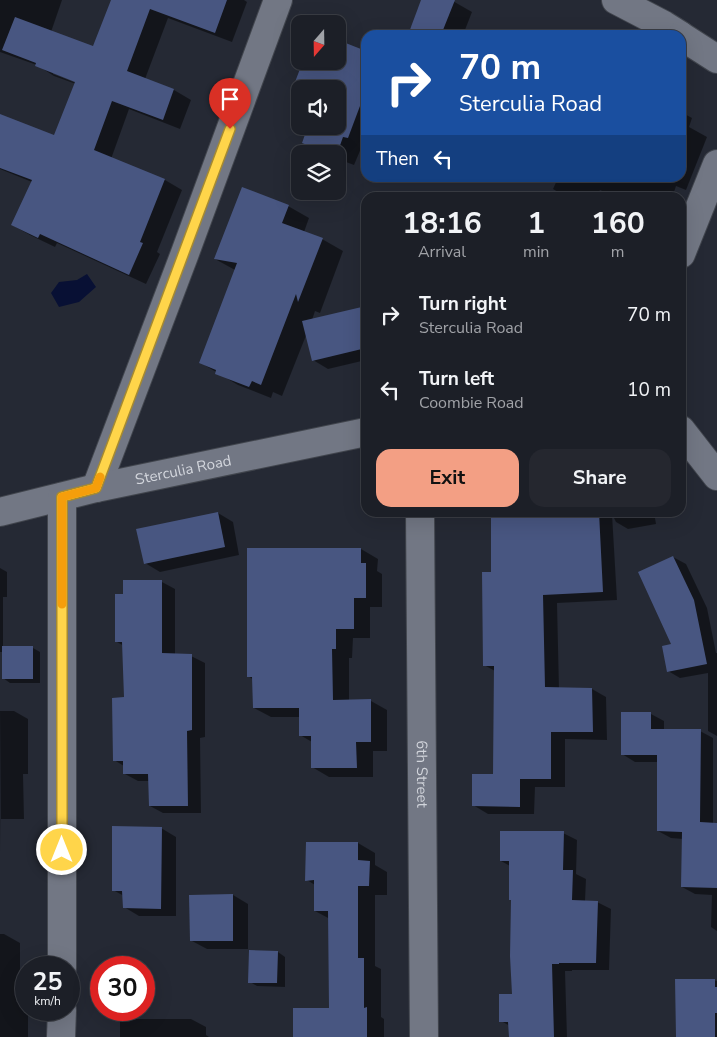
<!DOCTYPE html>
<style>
:root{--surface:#1c1f27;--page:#25272f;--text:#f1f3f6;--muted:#a0a2a7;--line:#3a3d44;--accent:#f39f84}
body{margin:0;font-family:"Nunito Sans",sans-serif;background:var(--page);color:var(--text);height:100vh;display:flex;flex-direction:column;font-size:19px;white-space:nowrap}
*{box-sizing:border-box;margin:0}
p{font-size:16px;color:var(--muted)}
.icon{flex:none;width:28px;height:28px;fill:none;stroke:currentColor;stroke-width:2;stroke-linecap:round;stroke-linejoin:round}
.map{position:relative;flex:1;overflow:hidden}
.drawer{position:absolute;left:361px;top:192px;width:325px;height:325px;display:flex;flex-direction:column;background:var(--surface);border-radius:15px;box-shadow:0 5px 20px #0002,0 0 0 1px var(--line)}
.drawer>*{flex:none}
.banner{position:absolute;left:361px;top:30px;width:325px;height:152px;border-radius:15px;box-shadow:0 5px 20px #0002,0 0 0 1px var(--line);background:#1a4fa0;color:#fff;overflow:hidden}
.needle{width:32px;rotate:200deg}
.tools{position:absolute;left:291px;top:15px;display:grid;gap:10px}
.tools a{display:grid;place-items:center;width:55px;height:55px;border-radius:10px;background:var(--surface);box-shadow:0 5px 20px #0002,0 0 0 1px var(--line);font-size:25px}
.speed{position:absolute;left:15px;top:956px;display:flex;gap:10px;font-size:25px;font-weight:700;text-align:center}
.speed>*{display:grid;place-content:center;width:65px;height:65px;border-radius:50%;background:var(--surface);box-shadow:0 5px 20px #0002,0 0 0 1px var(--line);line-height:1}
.speed small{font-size:12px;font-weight:400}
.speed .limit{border:8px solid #d22;background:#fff;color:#111}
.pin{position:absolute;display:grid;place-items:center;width:42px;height:42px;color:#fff;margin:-51px -21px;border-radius:50% 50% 50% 0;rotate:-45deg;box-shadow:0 0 5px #0007}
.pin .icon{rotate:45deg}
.me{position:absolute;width:55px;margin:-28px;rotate:0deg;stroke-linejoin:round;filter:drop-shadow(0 0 4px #0008)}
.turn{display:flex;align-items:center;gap:18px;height:105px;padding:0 15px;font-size:22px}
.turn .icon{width:65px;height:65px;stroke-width:2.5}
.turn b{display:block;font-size:35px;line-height:42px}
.then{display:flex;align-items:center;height:48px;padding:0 15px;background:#0003;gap:10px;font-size:19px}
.eta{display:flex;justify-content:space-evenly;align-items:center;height:85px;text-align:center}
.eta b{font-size:30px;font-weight:700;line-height:35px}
.button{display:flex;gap:10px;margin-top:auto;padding:10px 15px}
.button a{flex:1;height:58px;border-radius:15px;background:var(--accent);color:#111;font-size:20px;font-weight:700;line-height:58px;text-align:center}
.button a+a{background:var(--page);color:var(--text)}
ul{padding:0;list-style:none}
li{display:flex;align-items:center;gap:15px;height:75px;padding:0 15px}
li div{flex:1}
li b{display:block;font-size:19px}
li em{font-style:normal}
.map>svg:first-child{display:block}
.water{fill:#081034}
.shadow{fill:#0007;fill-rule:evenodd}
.building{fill:#485681}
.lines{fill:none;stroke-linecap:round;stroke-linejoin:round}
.street-casing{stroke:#41454d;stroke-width:30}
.street{stroke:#727784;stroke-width:28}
.route-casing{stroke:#a68a30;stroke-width:12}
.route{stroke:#ffd54a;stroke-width:9}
.slow{stroke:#f59e0b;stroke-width:9}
.labels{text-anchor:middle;stroke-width:4.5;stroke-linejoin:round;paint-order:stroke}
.street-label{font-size:15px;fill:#d2d5dc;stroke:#1b1f2a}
</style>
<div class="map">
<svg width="717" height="1037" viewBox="0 0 717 1037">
<rect width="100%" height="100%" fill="#252934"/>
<polygon class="water" points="87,274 96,287 79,302 59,307 51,293 59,282 77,280"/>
<g class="shadow">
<path d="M 0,0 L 62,0 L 51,32 L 93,48 L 112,0 L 244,0 L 247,2 L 232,42 L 168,18 L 145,79 L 174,90 L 191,100 L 180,129 L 129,109 L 111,159 L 165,180 L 182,190 L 157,252 L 160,254 L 146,284 L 57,243 L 55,247 L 30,235 L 12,225 L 32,182 L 0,169 L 0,115 L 55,137 L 76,84 L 54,76 L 37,65 L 0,52 ZM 53,72 L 82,83 L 81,85 L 53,74 Z"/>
<polygon points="423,0 451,0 472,12 463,35 409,35"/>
<polygon points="338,41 366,52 366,148 362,146 354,165 338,159 338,154 324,154 303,142 338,126 338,89 300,89 300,94 293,90 338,61"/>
<polygon points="300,106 300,120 296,118"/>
<polygon points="681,112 692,118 689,127 707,137 686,190 676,186 672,198 617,198 600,190 596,198 568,198 553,189 558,178 681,178"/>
<polygon points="288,206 309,218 304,232 322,239 343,251 320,313 315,311 312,320 366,307 366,360 328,369 313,360 307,333 282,396 273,392 271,398 238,385 201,363 235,270 215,259"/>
<polygon points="492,512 654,512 656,524 628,529 616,522 612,514 617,600 557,603 559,689 592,689 606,697 607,740 565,739 565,787 535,787 534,814 488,814 473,805 494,776 495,671 484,665 492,573"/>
<polygon points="218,513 233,522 239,555 160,572 145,563"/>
<polygon points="361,549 378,559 377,571 382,574 382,607 370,607 370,638 353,638 352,658 349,658 349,701 371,701 387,710 387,751 373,751 373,777 329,777 312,767 312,742 300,735 300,717 271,717 254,708 254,680 248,676"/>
<polygon points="673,557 686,564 707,608 716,653 717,653 717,736 708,731 708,673 680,678 668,671 673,645"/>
<polygon points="0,568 7,572 7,597 3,597 3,647 33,648 40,652 40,683 10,683 3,678 3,652 0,652"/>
<polygon points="162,582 175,589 175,655 191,656 205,663 205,737 200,738 201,813 163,813 150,806 150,781 138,781 125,774 124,766 114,760 125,699 124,646 117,642 124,595"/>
<polygon points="0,711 14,711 28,719 28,774 23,774 24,819 1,819 1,851"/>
<polygon points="651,714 664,721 664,730 700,731 713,738 713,824 717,824 717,931 711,927 712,895 695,894 682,887 683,839 671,838 658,831 658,762 635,762 622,754"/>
<polygon points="161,828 176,837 176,916 139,916 124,907 124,896 113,890"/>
<polygon points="563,833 577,840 576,874 586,879 585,901 597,902 611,909 609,970 572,970 572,971 565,971 567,1037 510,1037 510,1026 501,1021 513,995 512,900 510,866 501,861"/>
<polygon points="358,843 375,853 375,865 387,872 387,895 375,895 375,966 381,969 381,1017 384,1019 384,1037 294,1037 330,1009 330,919 315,911 315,885 307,880"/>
<polygon points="233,895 248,904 248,949 207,949 192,941"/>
<polygon points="0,934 4,934 20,943 20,996 26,1000 26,1010 28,1010 28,1037 0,1037"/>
<polygon points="278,952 285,957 285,987 257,986 250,982"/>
<polygon points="714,980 717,981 717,1037 677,1037"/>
<polygon points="120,1019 191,1019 206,1027 206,1035 209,1037 120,1037"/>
</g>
<g class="building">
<polygon points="111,0 227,0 215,33 150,9 127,71 174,89 163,120 112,101 94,150 165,179 140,242 143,243 129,275 40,234 38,238 11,225 32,180 0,168 0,114 54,135 75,82 35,66 36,63 2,50 15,17 93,46"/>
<polygon points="421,0 455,0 441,35 408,35"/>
<polygon points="338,40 366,51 366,90 348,138 343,137 337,154 331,154 302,143 308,126 338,126 338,89 300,89 300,94 292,90 303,61 338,61"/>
<polygon points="242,187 289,205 282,223 323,238 298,302 296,294 261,385 252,381 249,387 215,374 216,370 199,363 237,263 214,259"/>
<polygon points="366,306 366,348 312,361 302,321"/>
<polygon points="218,512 225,547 144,564 136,529"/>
<polygon points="491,512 599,512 603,592 543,595 545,687 592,688 593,732 551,732 551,779 520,779 520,807 472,806 472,774 493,774 494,666 483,666 482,572 491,572"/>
<polygon points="247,548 361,548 361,563 366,563 366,598 354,598 354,629 336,629 336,649 332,649 333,700 371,699 371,742 356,742 357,768 311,768 311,736 299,736 299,708 253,708 252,677 247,677"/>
<polygon points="673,556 694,600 707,664 667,672 662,646 671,644 638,572"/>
<polygon points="123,580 162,580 162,653 192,654 192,730 187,731 188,806 149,806 148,774 123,774 123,761 113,761 112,698 124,697 122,642 115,642 115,594 123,594"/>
<rect x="2" y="646" width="31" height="33"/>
<polygon points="621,712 651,712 651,729 701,729 700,822 717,823 717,888 681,887 682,832 657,831 657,755 621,755"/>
<polygon points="112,826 162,827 161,909 123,908 122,891 112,891"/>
<polygon points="500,831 564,831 563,870 573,870 572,900 598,901 596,963 559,963 559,964 552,964 554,1037 509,1037 508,1022 499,1022 499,994 512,994 510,956 511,900 509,900 509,861 500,861"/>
<polygon points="306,842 358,842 358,860 370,861 369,886 358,886 358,958 364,958 364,1008 367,1007 367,1037 293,1037 293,1008 329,1008 328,911 314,911 314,880 305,881"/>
<polygon points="233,894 233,941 190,941 189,895"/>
<polygon points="249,950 278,951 277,983 248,983"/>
<polygon points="675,979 715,979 715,987 717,987 717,1013 715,1013 715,1037 676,1037"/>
</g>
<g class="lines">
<g class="street-casing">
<g id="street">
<polyline points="616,0 664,25 680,35"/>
<polyline points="681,36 717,59"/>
<polyline points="681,254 717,164"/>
<polyline points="681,430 717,476"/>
<polyline points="96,488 185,253 278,0"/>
<path id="s1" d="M 0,512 L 96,488 L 366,432"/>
<path id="s2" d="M 420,512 L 424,1037"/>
<polyline points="62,968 62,497"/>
<polyline points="61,1037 62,1010"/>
</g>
</g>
<use href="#street" class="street"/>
</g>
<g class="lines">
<g class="route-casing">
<polyline id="route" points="62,850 62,497 96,488 230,129"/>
</g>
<use href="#route" class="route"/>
<polyline class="slow" points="62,604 62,497 96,488 100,477"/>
</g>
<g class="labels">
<g class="street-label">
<text dy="5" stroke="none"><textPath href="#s1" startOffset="188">Sterculia Road</textPath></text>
<text dy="5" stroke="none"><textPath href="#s2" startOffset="262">6th Street</textPath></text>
</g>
</g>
</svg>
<div class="tools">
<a><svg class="needle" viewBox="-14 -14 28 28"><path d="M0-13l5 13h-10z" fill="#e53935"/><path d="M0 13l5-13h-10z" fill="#a0a2a7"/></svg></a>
<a><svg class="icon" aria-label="sound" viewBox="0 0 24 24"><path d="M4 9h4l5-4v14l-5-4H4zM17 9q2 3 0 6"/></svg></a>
<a><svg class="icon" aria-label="layers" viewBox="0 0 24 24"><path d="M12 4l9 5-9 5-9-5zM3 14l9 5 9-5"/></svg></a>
</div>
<div class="speed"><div>25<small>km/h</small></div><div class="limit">30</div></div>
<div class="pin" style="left:230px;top:129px;background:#d93025"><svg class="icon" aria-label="arrive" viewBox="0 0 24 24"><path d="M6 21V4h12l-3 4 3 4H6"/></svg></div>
<svg class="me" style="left:62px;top:850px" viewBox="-20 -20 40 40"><circle r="17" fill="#ffd54a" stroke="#fff" stroke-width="3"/><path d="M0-11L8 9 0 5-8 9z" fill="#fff"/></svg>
<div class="banner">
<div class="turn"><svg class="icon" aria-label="right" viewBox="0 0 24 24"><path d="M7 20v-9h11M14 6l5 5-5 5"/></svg><div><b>70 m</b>Sterculia Road</div></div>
<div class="then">Then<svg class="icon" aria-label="left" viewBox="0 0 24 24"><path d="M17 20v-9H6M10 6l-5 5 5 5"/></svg></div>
</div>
<section class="drawer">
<div class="eta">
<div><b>18:16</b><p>Arrival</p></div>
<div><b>1</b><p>min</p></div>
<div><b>160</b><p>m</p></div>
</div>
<ul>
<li><svg class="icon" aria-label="right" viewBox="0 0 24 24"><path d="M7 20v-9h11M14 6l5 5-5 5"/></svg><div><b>Turn right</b><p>Sterculia Road</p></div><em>70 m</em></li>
<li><svg class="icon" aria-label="left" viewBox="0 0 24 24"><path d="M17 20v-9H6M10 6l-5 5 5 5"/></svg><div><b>Turn left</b><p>Coombie Road</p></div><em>10 m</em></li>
</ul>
<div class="button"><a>Exit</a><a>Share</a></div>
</section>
</div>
